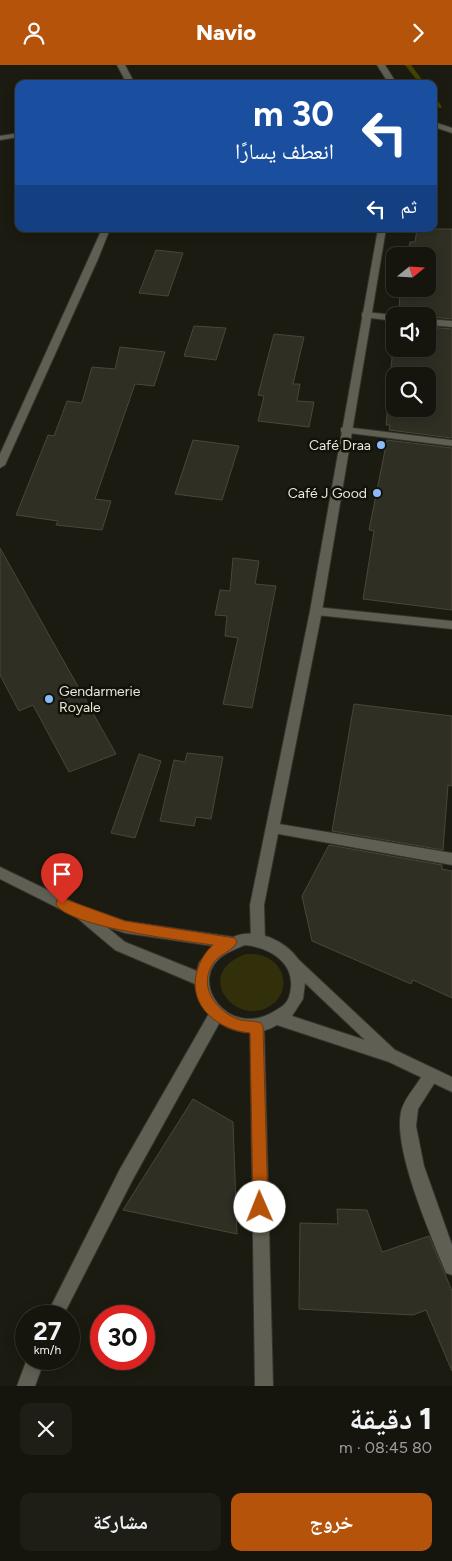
<!DOCTYPE html>
<html lang="ar">
<meta charset="utf-8">
<style>
:root{--surface:#15140d;--page:#1e1d16;--text:#f1f3f6;--muted:#9d9e9d;--line:#34332e;--accent:#b45309}
body{margin:0;font-family:Figtree,"Noto Naskh Arabic",sans-serif;background:var(--page);color:var(--text);direction:rtl;height:100vh;display:flex;flex-direction:column;font-size:19px;white-space:nowrap}
*{box-sizing:border-box;margin:0}
p{font-size:16px;color:var(--muted)}
.icon{flex:none;width:28px;height:28px;fill:none;stroke:currentColor;stroke-width:2;stroke-linecap:round;stroke-linejoin:round}
.map{position:relative;height:1321px;overflow:hidden;direction:ltr}
.side{display:flex;flex-direction:column;background:var(--surface);flex:1}
.side>*{flex:none}
.top-card{position:absolute;left:15px;top:15px;width:422px;height:152px;border-radius:10px;box-shadow:0 2px 12px #0003,0 0 0 1px var(--line);direction:rtl;background:#1a4fa0;color:#fff;overflow:hidden}
.needle{width:32px;rotate:72deg}
.buttons{position:absolute;left:386px;top:182px;display:grid;gap:10px}
.buttons a{display:grid;place-items:center;width:50px;height:50px;border-radius:10px;background:var(--surface);box-shadow:0 2px 12px #0003,0 0 0 1px var(--line);font-size:25px}
.speed{position:absolute;left:15px;top:1240px;display:flex;gap:10px;font-size:25px;font-weight:700;text-align:center}
.speed>*{display:grid;place-content:center;width:65px;height:65px;border-radius:50%;background:var(--surface);box-shadow:0 2px 12px #0003,0 0 0 1px var(--line);line-height:1}
.speed small{font-size:12px;font-weight:400}
.speed .limit{border:8px solid #d22;background:#fff;color:#111}
.pin{position:absolute;display:grid;place-items:center;width:42px;height:42px;color:#fff;margin:-51px -21px;border-radius:50% 50% 50% 0;rotate:-45deg;box-shadow:0 0 5px #0007}
.pin .icon{rotate:45deg}
.me{position:absolute;width:55px;margin:-28px;rotate:359deg;stroke-linejoin:round;filter:drop-shadow(0 0 4px #0008)}
.turn{display:flex;align-items:center;gap:18px;height:105px;padding:0 20px;font-size:22px}
.turn .icon{width:65px;height:65px;stroke-width:2.5}
.turn b{display:block;font-size:35px;line-height:42px}
.then{display:flex;align-items:center;height:48px;padding:0 20px;background:#0003;gap:10px;font-size:19px}
.round{display:grid;place-items:center;flex:none;width:52px;height:52px;border-radius:10px;background:var(--page)}
.head{display:flex;align-items:center;justify-content:space-between;height:85px;padding:0 20px}
h1{font-size:30px;font-weight:800;line-height:38px}
.button{display:flex;gap:10px;margin-top:auto;padding:10px 20px}
.button a{flex:1;height:58px;border-radius:10px;background:var(--accent);color:#fff;font-size:20px;font-weight:800;line-height:58px;text-align:center}
.button a+a{background:var(--page);color:var(--text)}
header{display:flex;justify-content:space-between;align-items:center;height:65px;padding:0 20px;background:var(--accent);color:#fff;font-size:22px;font-weight:800}
.map>svg:first-child{display:block}
.green{fill:#32300b}
.lines{fill:none;stroke-linecap:round;stroke-linejoin:round}
.stream{fill:#464200;fill-rule:evenodd}
.building{fill:#302f24;stroke:#48473b;fill-rule:evenodd}
.service-casing{stroke:#34332e;stroke-width:2}
.minor-casing{stroke:#34332e;stroke-width:2}
.tertiary-casing{stroke:#34332e;stroke-width:2}
.secondary-casing{stroke:#34332e;stroke-width:2}
.service{fill:#605f53;fill-rule:evenodd}
.minor{fill:#605f53;fill-rule:evenodd}
.tertiary{fill:#605f53;fill-rule:evenodd}
.secondary{fill:#605f53;fill-rule:evenodd}
.route{fill:#b45309;stroke:#753606}
.poi-dot{fill:#88bafc;stroke:#131208;stroke-width:2}
.labels{text-anchor:middle;stroke-width:5;stroke-linejoin:round;paint-order:stroke}
.poi-label{font-size:14px;fill:#e7e7e0;stroke:#131208;text-anchor:end}
</style>
<header><svg class="icon" aria-label="forward" viewBox="0 0 24 24"><path d="M9 5l7 7-7 7"/></svg>Navio<svg class="icon" aria-label="person" viewBox="0 0 24 24"><circle cx="12" cy="8" r="4"/><path d="M4 21q1-7 8-7t8 7"/></svg></header>
<div class="map">
<svg width="452" height="1321" viewBox="0 0 452 1321">
<rect width="100%" height="100%" fill="#1c1b11"/>
<path class="green" d="M 246,889 C 255,889 263,889 271,895 C 284,903 288,923 277,935 C 243,971 187,910 246,889 Z"/>
<g class="lines">
<g class="stream">
<polygon points="405,0 411,0 424,17 423,18 419,18"/>
<polygon points="434,32 436,33 442,42 441,43 436,42 434,39"/>
</g>
</g>
<g class="building">
<polygon points="417,164 452,164 452,254 399,249 400,224 428,224 428,191 408,191 410,177 415,177"/>
<polygon points="156,185 183,188 168,231 139,228"/>
<polygon points="194,261 226,263 216,295 184,291"/>
<path d="M 428,262 L 452,264 L 452,373 L 389,365 L 390,360 L 386,360 L 393,281 L 395,284 L 428,284 ZM 395,311 L 428,311 L 428,344 L 395,344 Z"/>
<polygon points="274,269 304,272 293,319 300,319 297,336 314,337 309,362 258,356 264,331 258,330"/>
<polygon points="120,282 165,287 154,321 135,319 95,434 111,436 102,465 56,460 58,456 16,450 48,370 54,371 67,336 82,338 92,302 115,304"/>
<polygon points="193,375 239,381 222,435 175,429"/>
<polygon points="387,375 452,383 452,545 363,534 374,466 369,465"/>
<polygon points="0,483 116,689 69,707 33,640 19,646 0,610"/>
<polygon points="233,493 259,496 255,519 276,521 252,643 223,639 238,573 225,571 227,551 215,550 220,525 230,526"/>
<polygon points="354,639 452,651 452,721 448,720 443,785 332,766"/>
<polygon points="187,688 223,692 211,754 196,752 194,761 160,756 174,695 185,697"/>
<polygon points="139,689 161,696 135,773 111,768"/>
<polygon points="329,780 442,800 442,804 452,806 452,933 413,915 411,919 312,876 302,831"/>
<polygon points="193,1034 233,1057 237,1169 123,1145"/>
<polygon points="337,1144 367,1145 382,1187 429,1171 452,1226 452,1306 426,1245 413,1250 299,1244 300,1158 338,1159"/>
</g>
<g class="lines">
<g class="service-casing">
<polygon id="service" points="19,68 19,72 0,75 0,71"/>
</g>
<g class="minor-casing">
<g id="minor">
<polygon points="117,0 125,0 135,19 127,19"/>
<polygon points="434,57 452,63 452,68 434,62"/>
<polygon points="102,164 110,164 98,194 5,400 0,403 0,389"/>
<polygon points="365,247 395,250 398,251 395,251 395,256 362,252 362,248"/>
<polygon points="428,254 452,256 452,262 428,260"/>
<polygon points="345,362 452,375 452,381 341,367 341,363"/>
<polygon points="316,542 452,556 452,564 316,550 310,546"/>
<polygon points="273,758 452,788 452,800 273,768 268,767 266,763 268,759"/>
<polygon points="216,943 221,945 223,950 221,955 132,1116 63,1251 46,1251 120,1104 211,945"/>
<polygon points="257,955 262,957 264,962 273,1321 255,1321 250,962 252,957"/>
<polygon points="27,1294 45,1294 35,1321 17,1321"/>
</g>
</g>
<g class="tertiary-casing">
<g id="tertiary">
<polygon points="377,0 385,0 397,19 389,19"/>
<polygon points="378,164 386,164 322,546 264,840 265,875 263,879 258,881 253,879 251,875 250,840 310,546"/>
<path d="M 431,1004 L 436,1006 L 439,1011 L 418,1044 L 416,1061 L 424,1101 L 452,1180 L 452,1210 L 446,1208 C 431,1171 393,1085 401,1047 C 403,1037 410,1028 416,1020 C 420,1014 424,1007 431,1004 Z"/>
</g>
</g>
<g class="secondary-casing">
<path id="secondary" d="M 0,802 L 81,841 L 125,856 L 233,872 C 256,862 285,875 299,895 L 395,985 L 452,1012 L 452,1027 L 389,997 L 277,960 C 244,980 200,958 195,919 L 115,885 L 76,852 L 0,814 ZM 107,862 L 125,868 L 213,881 L 199,898 L 197,906 L 125,877 ZM 245,880 C 272,883 299,900 289,932 C 286,940 280,943 273,947 C 227,974 186,914 224,890 C 230,886 238,883 245,880 ZM 305,918 L 365,975 L 292,951 L 303,934 Z"/>
</g>
<use href="#service" class="service"/>
<use href="#minor" class="minor"/>
<use href="#tertiary" class="tertiary"/>
<use href="#secondary" class="secondary"/>
</g>
<path class="route" d="M 62,833 L 125,856 L 235,873 L 237,877 C 233,886 220,889 214,897 C 198,919 213,943 235,953 C 243,957 253,955 261,958 L 263,962 L 268,1142 L 266,1147 L 260,1149 L 255,1147 L 253,1142 L 250,968 C 218,965 187,941 197,906 C 200,896 205,887 213,880 C 186,876 67,862 56,839 L 57,835 Z"/>
<g class="poi-dot">
<circle cx="381" cy="380" r="5"/>
<circle cx="377" cy="428" r="5"/>
<circle cx="49" cy="634" r="5"/>
</g>
<g class="labels">
<g class="poi-label">
<text x="371" y="385">Café Draa</text>
<text x="367" y="433">Café J Good</text>
<text x="59" y="631" text-anchor="start">Gendarmerie<tspan x="59" dy="16">Royale</tspan></text>
</g>
</g>
</svg>
<div class="buttons">
<a><svg class="needle" viewBox="-14 -14 28 28"><path d="M0-13l5 13h-10z" fill="#e53935"/><path d="M0 13l5-13h-10z" fill="#9d9e9d"/></svg></a>
<a><svg class="icon" aria-label="sound" viewBox="0 0 24 24"><path d="M4 9h4l5-4v14l-5-4H4zM17 9q2 3 0 6"/></svg></a>
<a><svg class="icon" aria-label="search" viewBox="0 0 24 24"><circle cx="10" cy="10" r="6"/><path d="M15 15l6 6"/></svg></a>
</div>
<div class="speed"><div>27<small>km/h</small></div><div class="limit">30</div></div>
<div class="pin" style="left:62px;top:839px;background:#d93025"><svg class="icon" aria-label="arrive" viewBox="0 0 24 24"><path d="M6 21V4h12l-3 4 3 4H6"/></svg></div>
<svg class="me" style="left:260px;top:1142px" viewBox="-20 -20 40 40"><circle r="19" fill="#fff"/><path d="M0-13L10 11 0 6-10 11z" fill="#b45309"/></svg>
<div class="top-card">
<div class="turn"><svg class="icon" aria-label="left" viewBox="0 0 24 24"><path d="M17 20v-9H6M10 6l-5 5 5 5"/></svg><div><b>30 m</b>انعطف يسارًا</div></div>
<div class="then">ثم<svg class="icon" aria-label="left" viewBox="0 0 24 24"><path d="M17 20v-9H6M10 6l-5 5 5 5"/></svg></div>
</div>
</div>
<section class="side">
<div class="head"><div><h1>1 دقيقة</h1><p>80 m · 08:45</p></div><a class="round"><svg class="icon" aria-label="close" viewBox="0 0 24 24"><path d="M6 6l12 12M18 6L6 18"/></svg></a></div>
<div class="button"><a>خروج</a><a>مشاركة</a></div>
</section>
